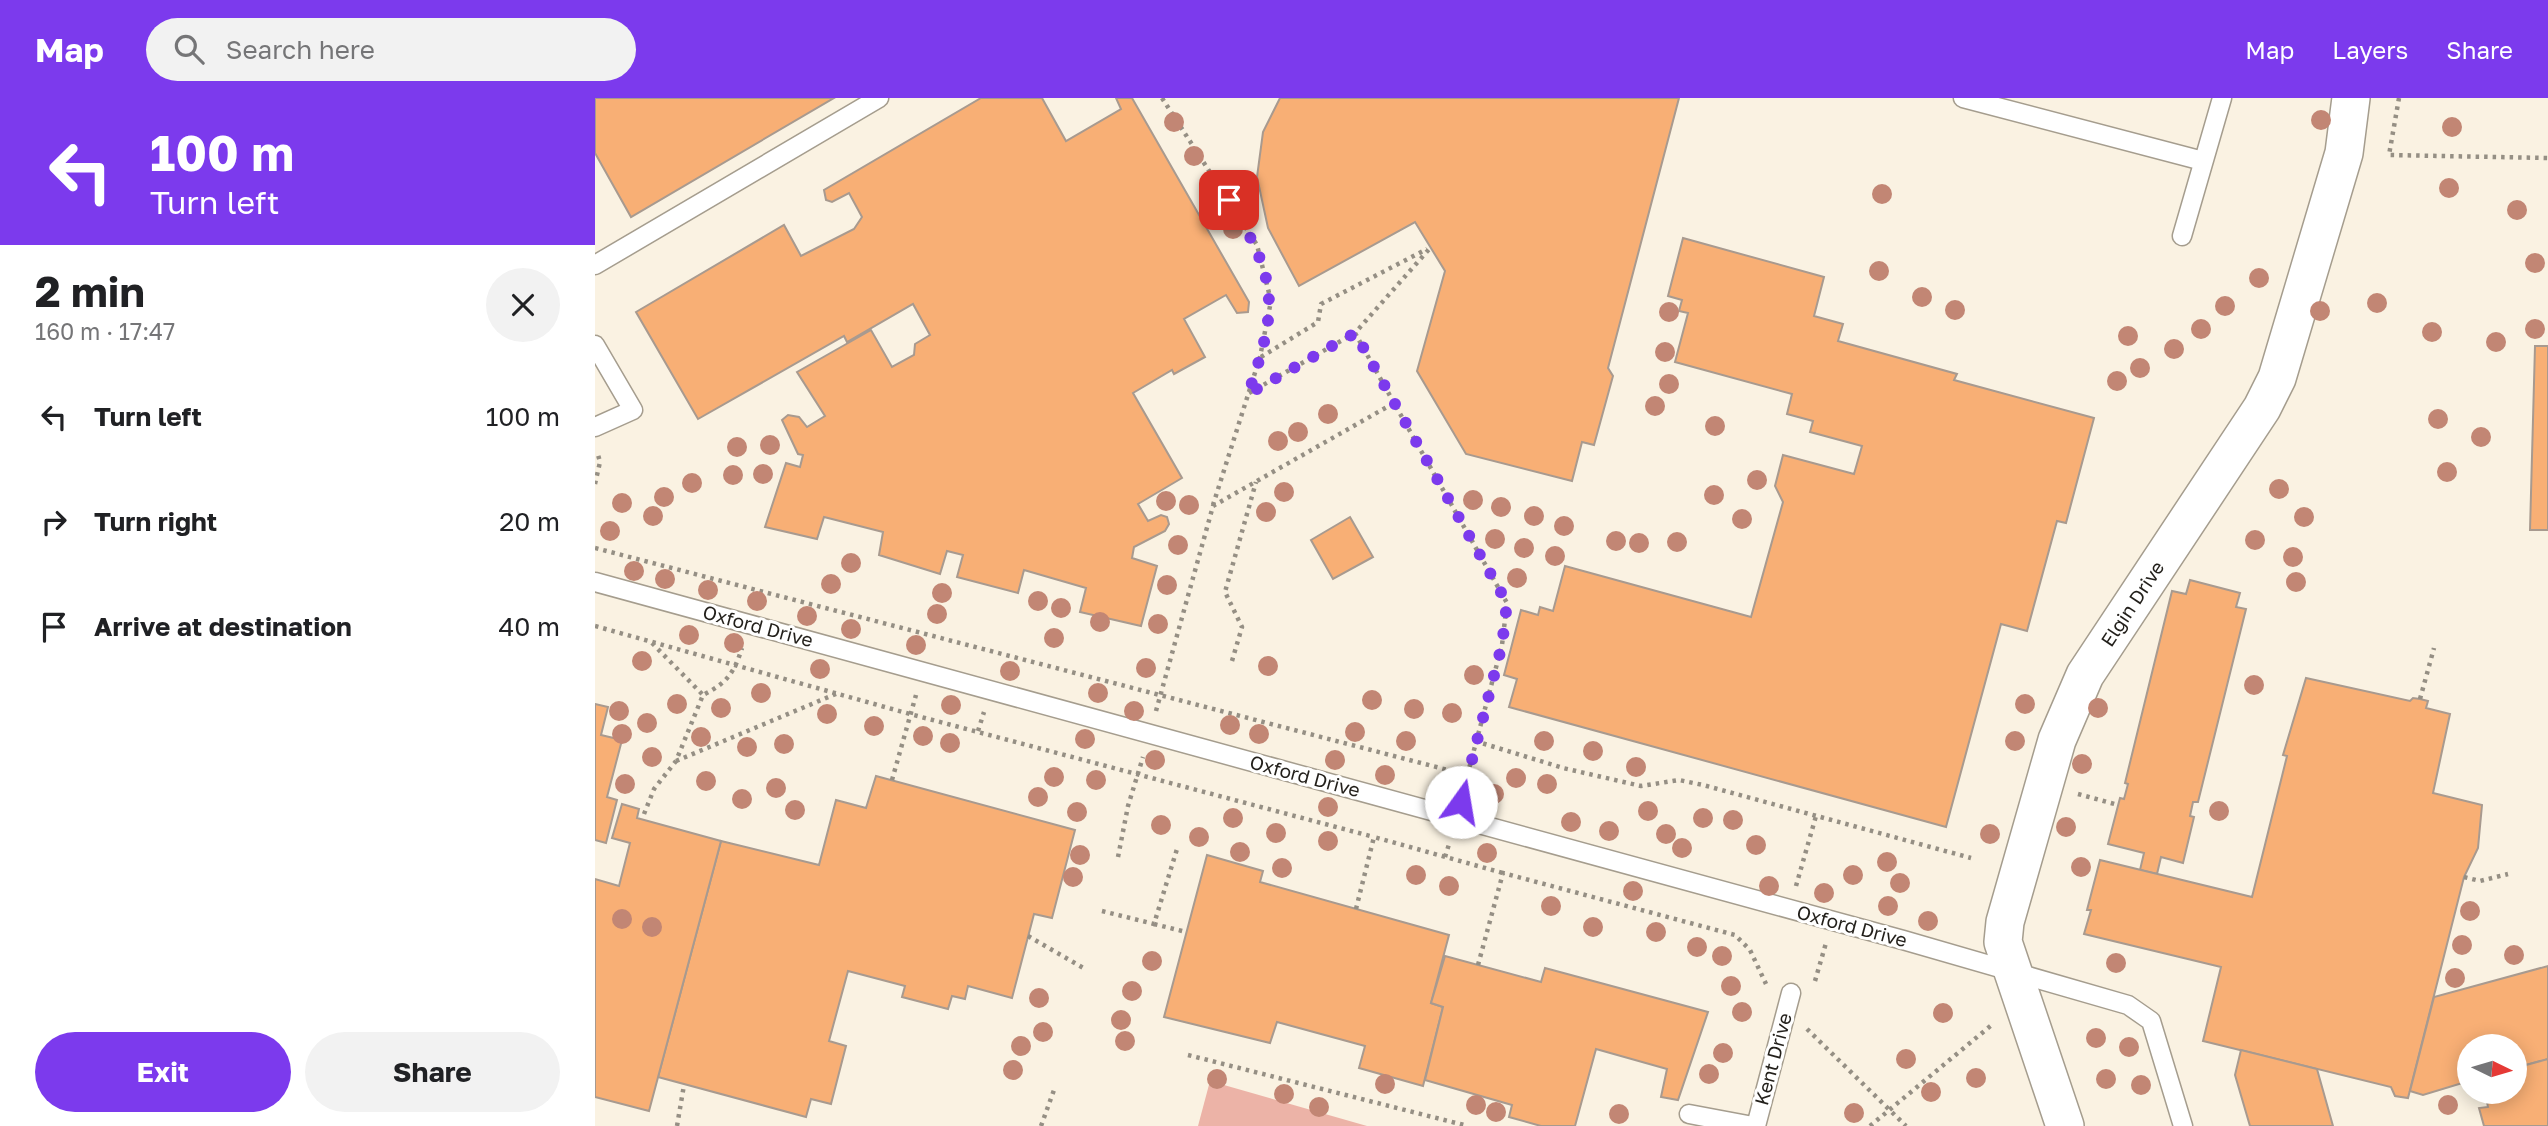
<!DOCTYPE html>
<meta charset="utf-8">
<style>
:root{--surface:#fff;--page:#f2f2f2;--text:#202124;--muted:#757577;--accent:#7c3aed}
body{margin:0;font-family:"Golos Text",sans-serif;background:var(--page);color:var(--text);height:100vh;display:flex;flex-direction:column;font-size:26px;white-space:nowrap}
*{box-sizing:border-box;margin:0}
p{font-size:23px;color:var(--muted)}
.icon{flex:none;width:38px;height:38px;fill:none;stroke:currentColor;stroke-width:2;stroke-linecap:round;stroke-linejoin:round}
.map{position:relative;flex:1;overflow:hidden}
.panel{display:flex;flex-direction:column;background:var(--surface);width:595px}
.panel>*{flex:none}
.top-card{background:#7c3aed;color:#fff;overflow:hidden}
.needle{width:46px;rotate:95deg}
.buttons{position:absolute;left:1862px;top:936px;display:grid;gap:14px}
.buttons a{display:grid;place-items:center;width:70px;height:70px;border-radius:50%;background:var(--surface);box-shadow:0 4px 18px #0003;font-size:35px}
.pin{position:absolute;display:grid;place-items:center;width:60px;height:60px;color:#fff;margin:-30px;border-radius:14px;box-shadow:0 4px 10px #0006}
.me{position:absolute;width:77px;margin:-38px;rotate:13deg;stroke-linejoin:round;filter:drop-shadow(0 0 5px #0008)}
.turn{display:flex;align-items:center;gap:24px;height:147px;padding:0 35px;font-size:32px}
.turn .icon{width:91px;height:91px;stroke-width:2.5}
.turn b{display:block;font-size:49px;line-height:60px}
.round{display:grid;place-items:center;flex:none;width:74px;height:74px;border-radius:37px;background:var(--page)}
.head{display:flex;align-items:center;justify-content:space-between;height:119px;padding:0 35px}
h1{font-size:42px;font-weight:700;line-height:52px}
.primary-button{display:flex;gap:14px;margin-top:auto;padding:14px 35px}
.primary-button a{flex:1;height:80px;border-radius:42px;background:var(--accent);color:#fff;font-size:28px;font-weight:700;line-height:80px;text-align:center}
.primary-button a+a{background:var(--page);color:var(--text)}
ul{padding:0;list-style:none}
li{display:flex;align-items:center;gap:21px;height:105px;padding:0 35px}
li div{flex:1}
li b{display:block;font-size:26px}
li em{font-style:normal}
header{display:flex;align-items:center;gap:42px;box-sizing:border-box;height:98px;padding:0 35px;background:var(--accent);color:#fff}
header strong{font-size:33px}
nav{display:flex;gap:38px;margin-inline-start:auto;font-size:24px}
.search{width:490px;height:63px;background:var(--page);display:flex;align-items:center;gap:18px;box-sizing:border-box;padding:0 24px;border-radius:38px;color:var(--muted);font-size:26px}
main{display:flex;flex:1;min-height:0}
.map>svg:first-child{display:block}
.green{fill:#ecb3a7}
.building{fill:#f8af75;stroke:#a89a8f;stroke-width:2}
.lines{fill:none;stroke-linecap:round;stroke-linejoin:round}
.service-casing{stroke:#a59d8e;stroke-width:21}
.minor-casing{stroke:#a59d8e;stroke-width:40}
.path{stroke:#958f84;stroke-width:4.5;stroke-dasharray:3.5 5;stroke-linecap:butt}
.service{stroke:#fff;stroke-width:18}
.minor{stroke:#fff;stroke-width:37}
.tree{fill:#c28674}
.route{stroke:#7c3aed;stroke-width:12;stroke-dasharray:0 21.6}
.labels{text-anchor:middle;stroke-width:6;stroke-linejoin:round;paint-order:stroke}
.street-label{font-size:19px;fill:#221f1a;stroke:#fff}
</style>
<header>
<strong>Map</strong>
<div class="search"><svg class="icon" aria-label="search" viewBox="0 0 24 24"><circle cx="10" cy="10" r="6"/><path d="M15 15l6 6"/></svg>Search here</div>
<nav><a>Map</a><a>Layers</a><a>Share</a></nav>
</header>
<main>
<section class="panel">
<div class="top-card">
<div class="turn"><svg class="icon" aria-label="left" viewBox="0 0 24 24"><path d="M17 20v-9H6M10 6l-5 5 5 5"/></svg><div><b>100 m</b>Turn left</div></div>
</div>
<div class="head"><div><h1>2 min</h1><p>160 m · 17:47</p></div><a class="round"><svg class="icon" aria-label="close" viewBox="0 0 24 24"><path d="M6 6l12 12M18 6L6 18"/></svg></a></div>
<ul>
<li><svg class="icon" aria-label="left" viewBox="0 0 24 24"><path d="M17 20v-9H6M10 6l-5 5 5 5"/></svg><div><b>Turn left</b></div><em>100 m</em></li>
<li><svg class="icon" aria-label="right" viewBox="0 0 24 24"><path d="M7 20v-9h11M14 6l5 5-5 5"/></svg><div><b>Turn right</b></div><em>20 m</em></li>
<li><svg class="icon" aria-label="arrive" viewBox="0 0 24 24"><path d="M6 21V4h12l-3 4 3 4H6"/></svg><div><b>Arrive at destination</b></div><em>40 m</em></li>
</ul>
<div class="primary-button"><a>Exit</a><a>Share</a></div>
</section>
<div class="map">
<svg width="1953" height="1028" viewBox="0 0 1953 1028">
<rect width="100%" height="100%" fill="#faf2e2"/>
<polygon class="green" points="615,983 772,1028 603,1028"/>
<g class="building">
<polygon points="0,0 239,0 36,119 0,55"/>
<polygon points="386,0 447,0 471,43 526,11 521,0 537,0 654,204 653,214 642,215 631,197 589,221 610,259 579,276 577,272 538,295 587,380 543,406 553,423 566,417 572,419 574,426 570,433 539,449 537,460 562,468 546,528 485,514 491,490 429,472 423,495 362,479 368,457 352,453 345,476 284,457 288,434 229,419 222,441 170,429 191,365 205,369 208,357 203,356 187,322 193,317 204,319 212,329 230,318 202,274 276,232 297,269 319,257 320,246 335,237 318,206 252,244 249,238 103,321 41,214 189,127 206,158 259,131 267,119 254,95 237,104 231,102 229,92"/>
<polygon points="685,0 1084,0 1013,270 1018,278 999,347 987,344 977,383 871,356 822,273 850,173 820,124 704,188 673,130 662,79 668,34"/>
<polygon points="1088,140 1229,179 1219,218 1248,226 1243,243 1362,276 1359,282 1499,320 1471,425 1462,423 1432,533 1406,526 1351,729 914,609 922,581 909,577 926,512 943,517 945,509 958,513 970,468 1156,519 1188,404 1180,388 1188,357 1259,376 1267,348 1215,334 1218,323 1192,316 1197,296 1080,264 1093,215 1084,213 1087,202 1073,198"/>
<polygon points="1940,248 1953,248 1953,432 1935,432"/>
<polygon points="755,419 778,459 738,481 716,442"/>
<polygon points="1595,482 1645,495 1641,509 1651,511 1603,704 1598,704 1595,718 1599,719 1588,765 1566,759 1562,776 1545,772 1549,755 1513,746 1525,700 1529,701 1533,686 1530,685 1577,493 1591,496"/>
<polygon points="1711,580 1815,603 1818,600 1825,601 1833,603 1831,610 1855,616 1838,695 1887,707 1883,750 1869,779 1813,1000 1800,998 1796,989 1608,943 1626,869 1489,836 1496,812 1492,812 1505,762 1657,799 1692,658 1688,657"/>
<polygon points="0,606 13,609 6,637 27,642 12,699 22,702 11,745 0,742"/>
<polygon points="281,678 480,732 457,820 439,816 417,900 373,888 370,901 357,898 353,911 307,899 310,888 253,873 234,943 251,948 236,1006 216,1001 211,1019 63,979 126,743 224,767 241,702 271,710"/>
<polygon points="27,706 44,711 42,720 126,743 54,1013 0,999 0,781 24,788 35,745 17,740"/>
<polygon points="612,757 668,773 665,784 854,837 836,905 848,909 828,988 764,970 770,948 682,924 675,945 569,919"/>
<polygon points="850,858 946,884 950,870 1113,914 1083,1002 1066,999 1072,971 1001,951 980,1028 946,1028 914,1019 917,1007 830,982 848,909 836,905"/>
<polygon points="1953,868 1953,961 1920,970 1920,948 1874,948 1874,983 1828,997 1815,993 1839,899"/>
<polygon points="1646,952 1722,971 1738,1028 1655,1028 1640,977"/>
<polygon points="1953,961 1953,1028 1889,1028 1884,1010 1893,1009 1890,994 1920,994 1920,970"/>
</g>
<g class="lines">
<g class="service-casing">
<g id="service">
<polyline points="1368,0 1608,63"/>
<polyline points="1587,138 1627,0"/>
<polyline points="0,167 284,0"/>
<polyline points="0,247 38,312 0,329"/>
<polyline points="0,484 1308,842 1533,907 1556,923 1588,1028"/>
<polyline points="1094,1016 1158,1028"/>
<polyline points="1161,1028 1196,895"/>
</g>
</g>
<g class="minor-casing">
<g id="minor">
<path id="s1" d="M 1470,1028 L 1408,844 L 1410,824 L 1462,642 L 1490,577 L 1667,310 L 1682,280 L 1749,55 L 1756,0"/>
</g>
</g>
<g class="path">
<polyline points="567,0 662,147 676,203 665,259 618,407"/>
<polyline points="1804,0 1794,57 1953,60"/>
<polyline points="760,235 799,305"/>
<polyline points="666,259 723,224 726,206 832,151"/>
<polyline points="654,295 760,235 836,149"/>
<polyline points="0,386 5,364 2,353"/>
<polyline points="0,450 872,677"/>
<polyline points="0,528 315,616 779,739"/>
<polyline points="57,545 108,597"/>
<polyline points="637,563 647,529 630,494 661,384"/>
<polyline points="1825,601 1839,550"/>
<polyline points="561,613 618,408 799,305 912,505 907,547 867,697"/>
<polyline points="383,633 389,614"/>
<polyline points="880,643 968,670 1046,688 1084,682 1108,687 1376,760"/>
<polyline points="81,663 243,595"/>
<polyline points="297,682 321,597"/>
<polyline points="1483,696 1523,707"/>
<path d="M 49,716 L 59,691 L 81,663 L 108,597 C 132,585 139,575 147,550"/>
<polyline points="523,759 533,708 548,659"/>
<polyline points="850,759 855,743"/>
<polyline points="1869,779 1885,783 1913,776"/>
<polyline points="1201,788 1221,718"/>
<polyline points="761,811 779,739 908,775"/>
<polyline points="507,813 559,826 582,751"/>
<polyline points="559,826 591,834"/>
<polyline points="433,838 490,871"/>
<polyline points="883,867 908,775 1140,837 1155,852 1171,886"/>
<polyline points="1220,883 1231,845"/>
<polyline points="1212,931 1311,1028"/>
<polyline points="593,957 873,1028"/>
<polyline points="82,1028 89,987"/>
<polyline points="446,1028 459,992"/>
<polyline points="1275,1028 1399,925"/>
</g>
<use href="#service" class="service"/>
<use href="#minor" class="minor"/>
</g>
<g class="tree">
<circle cx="1726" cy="22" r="10"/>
<circle cx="579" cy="24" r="10"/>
<circle cx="1857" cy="29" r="10"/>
<circle cx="599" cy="58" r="10"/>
<circle cx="1854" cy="90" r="10"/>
<circle cx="621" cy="96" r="10"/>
<circle cx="1287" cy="96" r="10"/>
<circle cx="1922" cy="112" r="10"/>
<circle cx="638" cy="131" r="10"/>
<circle cx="1940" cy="165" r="10"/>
<circle cx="1284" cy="173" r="10"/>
<circle cx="1664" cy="180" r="10"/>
<circle cx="1327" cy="199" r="10"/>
<circle cx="1782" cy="205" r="10"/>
<circle cx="1630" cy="208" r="10"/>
<circle cx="1360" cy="212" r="10"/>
<circle cx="1725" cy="213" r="10"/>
<circle cx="1074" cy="214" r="10"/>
<circle cx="1606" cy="231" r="10"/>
<circle cx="1940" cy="231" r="10"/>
<circle cx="1837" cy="234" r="10"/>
<circle cx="1533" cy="238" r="10"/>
<circle cx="1901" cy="244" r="10"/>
<circle cx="1579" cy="251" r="10"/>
<circle cx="1070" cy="254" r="10"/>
<circle cx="1545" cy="270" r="10"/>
<circle cx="1522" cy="283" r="10"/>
<circle cx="1074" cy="286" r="10"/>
<circle cx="1060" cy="308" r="10"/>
<circle cx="733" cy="316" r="10"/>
<circle cx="1843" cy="321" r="10"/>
<circle cx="1120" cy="328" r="10"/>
<circle cx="703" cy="334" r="10"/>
<circle cx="1886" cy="339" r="10"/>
<circle cx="683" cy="343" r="10"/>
<circle cx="175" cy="347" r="10"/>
<circle cx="142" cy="349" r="10"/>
<circle cx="1852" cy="374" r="10"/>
<circle cx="168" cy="376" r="10"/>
<circle cx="138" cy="377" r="10"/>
<circle cx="1162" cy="382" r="10"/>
<circle cx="97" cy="385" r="10"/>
<circle cx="1684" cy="391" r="10"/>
<circle cx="689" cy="394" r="10"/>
<circle cx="1119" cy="397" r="10"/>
<circle cx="69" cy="399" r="10"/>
<circle cx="878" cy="402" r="10"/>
<circle cx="571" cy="403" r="10"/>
<circle cx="27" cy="405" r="10"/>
<circle cx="594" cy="407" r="10"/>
<circle cx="906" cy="409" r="10"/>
<circle cx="671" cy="414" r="10"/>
<circle cx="58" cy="418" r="10"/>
<circle cx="939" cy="418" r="10"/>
<circle cx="1709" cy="419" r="10"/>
<circle cx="1147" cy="421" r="10"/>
<circle cx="969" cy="428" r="10"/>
<circle cx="15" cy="433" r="10"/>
<circle cx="900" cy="441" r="10"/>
<circle cx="1660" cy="442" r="10"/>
<circle cx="1021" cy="443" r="10"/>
<circle cx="1082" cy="444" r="10"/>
<circle cx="1044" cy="445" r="10"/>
<circle cx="583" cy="447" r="10"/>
<circle cx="929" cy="450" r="10"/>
<circle cx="960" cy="458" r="10"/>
<circle cx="1698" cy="459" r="10"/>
<circle cx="256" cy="465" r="10"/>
<circle cx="39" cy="473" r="10"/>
<circle cx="922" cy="480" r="10"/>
<circle cx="70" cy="481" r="10"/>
<circle cx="1701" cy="484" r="10"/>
<circle cx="236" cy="486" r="10"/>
<circle cx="572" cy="487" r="10"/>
<circle cx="113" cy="492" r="10"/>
<circle cx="347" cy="495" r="10"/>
<circle cx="162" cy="503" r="10"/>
<circle cx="443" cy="503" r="10"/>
<circle cx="466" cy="510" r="10"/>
<circle cx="342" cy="516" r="10"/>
<circle cx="212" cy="518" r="10"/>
<circle cx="505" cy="524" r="10"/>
<circle cx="563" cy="526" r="10"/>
<circle cx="256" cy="531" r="10"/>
<circle cx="94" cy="537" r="10"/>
<circle cx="459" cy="540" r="10"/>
<circle cx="139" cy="545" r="10"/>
<circle cx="321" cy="547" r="10"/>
<circle cx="47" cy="563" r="10"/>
<circle cx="673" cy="568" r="10"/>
<circle cx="551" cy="570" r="10"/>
<circle cx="225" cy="571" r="10"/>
<circle cx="415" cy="573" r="10"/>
<circle cx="879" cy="577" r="10"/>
<circle cx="1659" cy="587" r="10"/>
<circle cx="166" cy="595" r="10"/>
<circle cx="503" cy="595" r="10"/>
<circle cx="777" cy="602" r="10"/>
<circle cx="82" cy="606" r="10"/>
<circle cx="1430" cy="606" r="10"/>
<circle cx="356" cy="607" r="10"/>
<circle cx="126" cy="610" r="10"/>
<circle cx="1503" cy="610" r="10"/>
<circle cx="819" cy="611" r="10"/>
<circle cx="24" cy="613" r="10"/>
<circle cx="539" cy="613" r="10"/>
<circle cx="857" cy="615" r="10"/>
<circle cx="232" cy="616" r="10"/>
<circle cx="52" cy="625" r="10"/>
<circle cx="635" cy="627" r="10"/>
<circle cx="279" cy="628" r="10"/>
<circle cx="760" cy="634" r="10"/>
<circle cx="27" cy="636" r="10"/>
<circle cx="664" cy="636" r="10"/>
<circle cx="328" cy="638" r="10"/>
<circle cx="106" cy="639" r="10"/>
<circle cx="490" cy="641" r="10"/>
<circle cx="811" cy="643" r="10"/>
<circle cx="949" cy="643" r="10"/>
<circle cx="1420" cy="643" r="10"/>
<circle cx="355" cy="645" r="10"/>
<circle cx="189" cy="646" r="10"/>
<circle cx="152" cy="649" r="10"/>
<circle cx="998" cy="653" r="10"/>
<circle cx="57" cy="659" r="10"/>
<circle cx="560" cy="662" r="10"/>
<circle cx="740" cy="662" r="10"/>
<circle cx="1487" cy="666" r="10"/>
<circle cx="1041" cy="669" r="10"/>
<circle cx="790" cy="677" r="10"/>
<circle cx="459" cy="679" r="10"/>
<circle cx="921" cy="680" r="10"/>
<circle cx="501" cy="682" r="10"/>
<circle cx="111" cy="683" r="10"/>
<circle cx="30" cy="686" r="10"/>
<circle cx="952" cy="686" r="10"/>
<circle cx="181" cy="690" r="10"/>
<circle cx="899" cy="696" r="10"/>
<circle cx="443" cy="699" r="10"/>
<circle cx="147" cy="701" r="10"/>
<circle cx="733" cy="709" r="10"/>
<circle cx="200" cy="712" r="10"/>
<circle cx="1053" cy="713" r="10"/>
<circle cx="1624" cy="713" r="10"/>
<circle cx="482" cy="714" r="10"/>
<circle cx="638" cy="720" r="10"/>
<circle cx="1108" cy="720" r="10"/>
<circle cx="1138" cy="722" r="10"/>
<circle cx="976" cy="724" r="10"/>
<circle cx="566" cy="727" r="10"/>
<circle cx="1471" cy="729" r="10"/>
<circle cx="1014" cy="733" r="10"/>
<circle cx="681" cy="735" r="10"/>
<circle cx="1071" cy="736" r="10"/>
<circle cx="1395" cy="736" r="10"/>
<circle cx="604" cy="739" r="10"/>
<circle cx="733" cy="743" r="10"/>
<circle cx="1161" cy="747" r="10"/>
<circle cx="1087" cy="750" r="10"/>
<circle cx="645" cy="754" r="10"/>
<circle cx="892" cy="755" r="10"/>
<circle cx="485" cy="757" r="10"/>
<circle cx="1292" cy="764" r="10"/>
<circle cx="1486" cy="769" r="10"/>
<circle cx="687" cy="770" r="10"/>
<circle cx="821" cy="777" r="10"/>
<circle cx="1258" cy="777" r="10"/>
<circle cx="478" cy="779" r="10"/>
<circle cx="1305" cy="785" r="10"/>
<circle cx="854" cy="788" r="10"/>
<circle cx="1174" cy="788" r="10"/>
<circle cx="1038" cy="793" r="10"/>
<circle cx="1229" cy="795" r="10"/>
<circle cx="956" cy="808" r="10"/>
<circle cx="1293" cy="808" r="10"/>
<circle cx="1875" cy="813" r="10"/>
<circle cx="27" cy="821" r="10"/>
<circle cx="1333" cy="823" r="10"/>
<circle cx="57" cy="829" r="10"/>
<circle cx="998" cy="829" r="10"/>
<circle cx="1061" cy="834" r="10"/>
<circle cx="1867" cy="847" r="10"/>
<circle cx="1102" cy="849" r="10"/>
<circle cx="1919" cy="857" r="10"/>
<circle cx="1127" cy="858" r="10"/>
<circle cx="557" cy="863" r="10"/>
<circle cx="1521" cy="865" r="10"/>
<circle cx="1860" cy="880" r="10"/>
<circle cx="1136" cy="888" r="10"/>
<circle cx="537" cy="893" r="10"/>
<circle cx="444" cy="900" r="10"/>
<circle cx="1147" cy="914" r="10"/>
<circle cx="1348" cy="915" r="10"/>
<circle cx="526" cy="922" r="10"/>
<circle cx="448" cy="934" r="10"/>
<circle cx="1501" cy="940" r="10"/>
<circle cx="530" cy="943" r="10"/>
<circle cx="426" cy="948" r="10"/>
<circle cx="1534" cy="949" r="10"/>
<circle cx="1128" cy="955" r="10"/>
<circle cx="1311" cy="961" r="10"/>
<circle cx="418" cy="972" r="10"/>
<circle cx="1114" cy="976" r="10"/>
<circle cx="1381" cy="980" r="10"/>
<circle cx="622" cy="981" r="10"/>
<circle cx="1511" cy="981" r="10"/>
<circle cx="790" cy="986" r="10"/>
<circle cx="1546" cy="987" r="10"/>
<circle cx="1336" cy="994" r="10"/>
<circle cx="689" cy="996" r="10"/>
<circle cx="881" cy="1007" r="10"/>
<circle cx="1853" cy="1007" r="10"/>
<circle cx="724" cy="1009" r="10"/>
<circle cx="901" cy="1014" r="10"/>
<circle cx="1259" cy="1015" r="10"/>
<circle cx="1024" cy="1016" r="10"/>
</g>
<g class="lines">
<path class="route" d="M 634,102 C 683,182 684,208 653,296 L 760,235 L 912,505 L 907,547 L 866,704"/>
</g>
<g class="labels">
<g class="street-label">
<text dy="7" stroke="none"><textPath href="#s1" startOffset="560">Elgin Drive</textPath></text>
<text transform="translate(163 528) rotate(15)" y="7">Oxford Drive</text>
<text transform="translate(710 678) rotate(15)" y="7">Oxford Drive</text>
<text transform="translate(1257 828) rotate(15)" y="7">Oxford Drive</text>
<text transform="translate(1178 961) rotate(-75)" y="7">Kent Drive</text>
</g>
</g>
</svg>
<div class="buttons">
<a><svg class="needle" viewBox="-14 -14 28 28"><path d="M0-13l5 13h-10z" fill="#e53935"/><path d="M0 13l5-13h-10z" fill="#757577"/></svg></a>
</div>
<div class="pin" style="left:634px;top:102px;background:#d93025"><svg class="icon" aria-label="arrive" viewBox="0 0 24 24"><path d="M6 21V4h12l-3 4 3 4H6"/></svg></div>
<svg class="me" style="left:866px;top:704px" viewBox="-20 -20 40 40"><circle r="19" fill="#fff"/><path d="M0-13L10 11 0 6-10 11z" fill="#7c3aed"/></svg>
</div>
</main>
